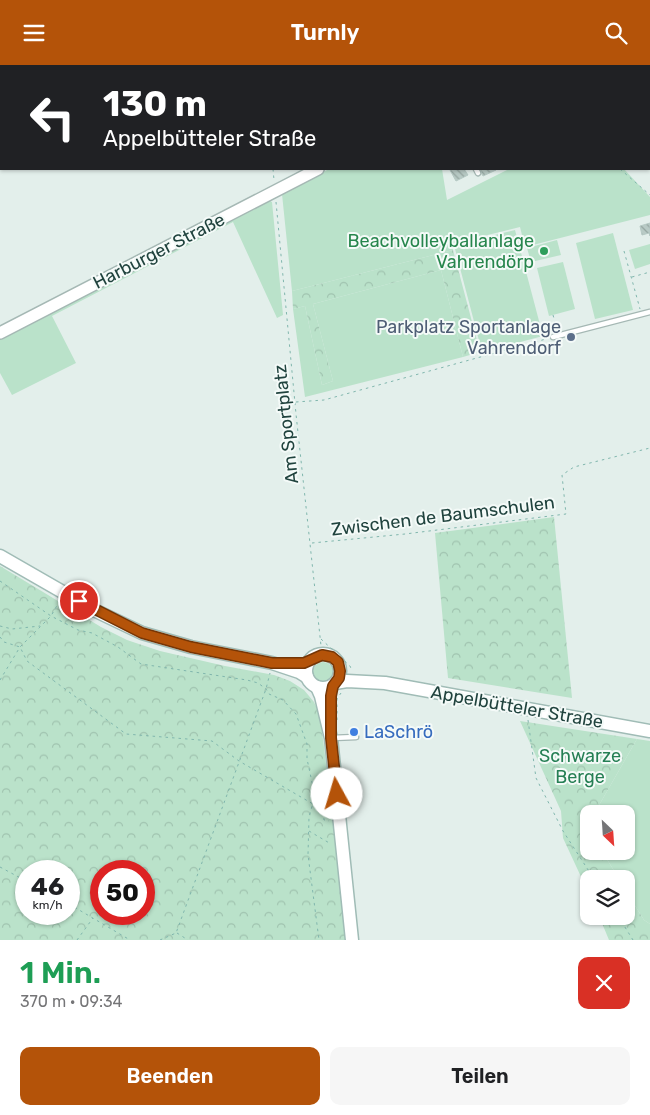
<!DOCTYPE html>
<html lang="de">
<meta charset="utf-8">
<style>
:root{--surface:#fff;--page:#f6f6f6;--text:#202124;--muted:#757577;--accent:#b45309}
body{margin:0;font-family:Rubik,sans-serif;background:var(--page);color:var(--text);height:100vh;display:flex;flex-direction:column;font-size:19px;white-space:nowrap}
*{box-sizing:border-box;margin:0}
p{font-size:16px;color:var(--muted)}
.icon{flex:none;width:28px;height:28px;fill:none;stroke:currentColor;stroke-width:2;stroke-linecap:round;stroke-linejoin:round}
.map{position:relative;height:875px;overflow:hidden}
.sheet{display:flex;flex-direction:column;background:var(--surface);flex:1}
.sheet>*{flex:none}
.guide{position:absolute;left:0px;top:0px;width:650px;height:105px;box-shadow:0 1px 4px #0004;background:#202124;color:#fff;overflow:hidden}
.needle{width:32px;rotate:155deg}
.buttons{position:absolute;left:580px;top:740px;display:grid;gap:10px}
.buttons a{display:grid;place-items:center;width:55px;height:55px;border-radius:10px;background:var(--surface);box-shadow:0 1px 4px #0004;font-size:25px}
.speed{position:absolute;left:15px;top:795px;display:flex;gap:10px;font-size:25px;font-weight:700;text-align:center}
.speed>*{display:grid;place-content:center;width:65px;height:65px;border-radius:50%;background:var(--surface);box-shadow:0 1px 4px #0004;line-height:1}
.speed small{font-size:12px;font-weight:400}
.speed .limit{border:8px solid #d22;background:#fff;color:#111}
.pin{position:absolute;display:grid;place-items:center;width:42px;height:42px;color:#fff;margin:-21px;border:2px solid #fff;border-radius:50%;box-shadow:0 1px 5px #0007}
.me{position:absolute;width:55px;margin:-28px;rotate:354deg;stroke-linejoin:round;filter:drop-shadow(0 0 4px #0008)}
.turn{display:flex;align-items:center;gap:18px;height:105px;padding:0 20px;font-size:22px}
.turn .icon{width:65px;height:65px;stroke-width:2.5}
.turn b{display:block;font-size:35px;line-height:42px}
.round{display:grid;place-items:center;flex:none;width:52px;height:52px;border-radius:10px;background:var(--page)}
.overview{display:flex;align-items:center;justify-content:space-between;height:85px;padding:0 20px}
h1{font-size:30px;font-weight:600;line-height:38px;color:#1e9e55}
.action{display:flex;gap:10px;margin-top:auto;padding:10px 20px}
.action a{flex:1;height:58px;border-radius:10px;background:var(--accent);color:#fff;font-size:20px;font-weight:600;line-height:58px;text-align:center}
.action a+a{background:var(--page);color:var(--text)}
header{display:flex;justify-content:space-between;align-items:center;height:65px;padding:0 20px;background:var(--accent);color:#fff;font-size:22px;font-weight:600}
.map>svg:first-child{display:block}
.grass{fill:#bae2ca}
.forest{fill:url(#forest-crowns);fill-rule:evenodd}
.building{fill:url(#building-back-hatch);stroke:#b5c9c4}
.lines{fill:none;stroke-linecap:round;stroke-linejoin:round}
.service-casing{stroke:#a5b8b4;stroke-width:7}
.minor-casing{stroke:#a5b8b4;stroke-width:11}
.tertiary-casing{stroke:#a5b8b4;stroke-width:14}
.secondary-casing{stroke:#a0bcb6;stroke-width:15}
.path{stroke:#80b6ad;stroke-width:1;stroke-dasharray:2.5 4;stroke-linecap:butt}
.service{stroke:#fff;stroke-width:4.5}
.minor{stroke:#fff;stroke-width:9}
.tertiary{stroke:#fff;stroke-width:11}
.secondary{stroke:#fff;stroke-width:12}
.route-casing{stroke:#753606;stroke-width:12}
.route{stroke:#b45309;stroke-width:9}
.leisure-dot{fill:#2e9e5b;stroke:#f4faf8;stroke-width:2}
.service-dot{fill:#5c6f8a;stroke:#f4faf8;stroke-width:2}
.shop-dot{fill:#3f7fe0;stroke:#f4faf8;stroke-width:2}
.labels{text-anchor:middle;stroke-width:4;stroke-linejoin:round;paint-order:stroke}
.leisure-label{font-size:18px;fill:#27864d;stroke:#f4faf8;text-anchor:end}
.street-label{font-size:18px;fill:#20433e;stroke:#f4faf8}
.service-label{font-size:18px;fill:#4e5e75;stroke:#f4faf8;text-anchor:end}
.shop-label{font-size:18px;fill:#366cbe;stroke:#f4faf8;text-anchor:start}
.park-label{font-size:18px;fill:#257f54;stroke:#f4faf8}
</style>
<header><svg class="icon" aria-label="menu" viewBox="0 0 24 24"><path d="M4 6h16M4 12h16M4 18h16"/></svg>Turnly<svg class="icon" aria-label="search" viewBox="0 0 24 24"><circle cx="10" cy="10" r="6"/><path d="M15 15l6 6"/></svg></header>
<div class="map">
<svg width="650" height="875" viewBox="0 0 650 875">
<defs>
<pattern id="forest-crowns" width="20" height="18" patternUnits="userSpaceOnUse" patternTransform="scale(1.25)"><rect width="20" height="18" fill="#bae2ca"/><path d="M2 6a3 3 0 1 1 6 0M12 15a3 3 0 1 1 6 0" fill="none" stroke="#a0c3af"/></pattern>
<pattern id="building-back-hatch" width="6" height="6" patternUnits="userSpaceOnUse" patternTransform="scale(1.25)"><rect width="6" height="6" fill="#b8cac5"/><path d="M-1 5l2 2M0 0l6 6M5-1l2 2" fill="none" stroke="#95a6a1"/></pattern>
</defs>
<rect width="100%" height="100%" fill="#e3efeb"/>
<g class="grass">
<polygon points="329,104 442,104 447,135 509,104 624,104 650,132 650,150 525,182 520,162 451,179 453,185 292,226 282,129"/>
<polygon points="268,135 272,137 283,250 277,253 233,157 52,251 76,298 12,330 0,308 0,273"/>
<polygon points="515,165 543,271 482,287 454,180"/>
<polygon points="613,168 633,245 595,254 576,178"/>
<polygon points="557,175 561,190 531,197 527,183"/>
<polygon points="650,179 650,199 635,204 629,185"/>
<polygon points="563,197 575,244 549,251 537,203"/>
<polygon points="441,205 463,292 305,332 293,244 305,241 322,320 333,316 313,239"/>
<circle cx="323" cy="607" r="10"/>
<polygon points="637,674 650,676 650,859 644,855 626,826 626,814 619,814 602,786 626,786 626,749 594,749"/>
</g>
<g class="forest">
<polygon points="453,185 480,287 463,292 441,205 313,239 333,316 322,320 305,241 293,244 292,226"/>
<polygon points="554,452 572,633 448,613 435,468"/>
<path d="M 0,501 L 101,562 L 127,575 L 160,586 L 225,601 L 274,610 L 290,616 L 304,625 L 314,637 L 320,650 L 348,875 L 0,875 ZM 26,806 L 69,806 L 69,849 L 26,849 ZM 101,806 L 144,806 L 144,849 L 101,849 Z"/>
<polygon points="520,656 637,674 594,749 589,749 589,758 587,761 589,764 589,786 602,786 619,814 589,814 589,829 563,773 561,746"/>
<polygon points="626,826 644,855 650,859 650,875 609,875 599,851 626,851"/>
</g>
<g class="building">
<polygon points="452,104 464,104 468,110 456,116 450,105"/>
<polygon points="480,104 495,104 496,105 483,111"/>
<polygon points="650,158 650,171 649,168 642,170 640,161"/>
</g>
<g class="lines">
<g class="service-casing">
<g id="service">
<polyline points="476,104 478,108"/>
<polyline points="553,272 650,247"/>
<polyline points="332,673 356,672"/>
</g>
</g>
<g class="minor-casing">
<g id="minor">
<polyline points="493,0 493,1"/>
<polyline points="528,0 529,1"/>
</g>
</g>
<g class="tertiary-casing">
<g id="tertiary">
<polyline points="516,1 518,0"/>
<polyline points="0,268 318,104"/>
</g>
</g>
<g class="secondary-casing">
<g id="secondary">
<polyline points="0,491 94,545 142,568 191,582 272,598 299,607 307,612"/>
<circle cx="323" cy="606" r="17"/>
<polyline points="335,618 347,616 385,618 650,666"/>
<polyline points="317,622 321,631 331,673 352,875"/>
</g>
</g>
<g class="path">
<polyline points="291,1 293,0"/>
<polyline points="649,21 650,22"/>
<polyline points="649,100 650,99"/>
<polyline points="649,102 650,103"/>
<polyline points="273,104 274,115"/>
<polyline points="620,104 650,130"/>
<polyline points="276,137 296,349 322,590"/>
<polyline points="624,186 640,244"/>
<polyline points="632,212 650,207"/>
<polyline points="553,250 557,264"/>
<polyline points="296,337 324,335 546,274"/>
<polyline points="312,478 405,469 566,449 562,410 574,402 650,383"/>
<polyline points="0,516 51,551 78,565 92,568 118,582 141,599 247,615 258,618 266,624 269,629 283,635 296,649 307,679 307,694 315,731 309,752 308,790 319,875"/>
<polyline points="0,561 12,564 40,561"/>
<polyline points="0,572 4,577 20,582 27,596 126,669 212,676 239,696 313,739"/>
<polyline points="321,574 350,601 352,606"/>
<polyline points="0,615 20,582 51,551 59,537"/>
<polyline points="337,655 337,634 341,628"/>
<polyline points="528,655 536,713 563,766 594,814"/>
<polyline points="314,721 321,726"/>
<polyline points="326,727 321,726 324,755 329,756"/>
<polyline points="309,766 331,779"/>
<polyline points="0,802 26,816"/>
<polyline points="69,839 130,875"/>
<polyline points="618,851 633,875"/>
<polyline points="177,868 188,875"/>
<polyline points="77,875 93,853"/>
<polyline points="160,875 176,868 266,624 270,608"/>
</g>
<use href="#service" class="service"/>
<use href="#minor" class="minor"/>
<use href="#tertiary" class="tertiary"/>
<use href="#secondary" class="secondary"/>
</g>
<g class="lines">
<g class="route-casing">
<polyline id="route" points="79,536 142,568 191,582 272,598 304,598 322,590 332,592 338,597 340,606 339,613 333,621 331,631 331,673 337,729"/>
</g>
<use href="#route" class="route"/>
</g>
<circle class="leisure-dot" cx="544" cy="186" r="5"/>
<circle class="service-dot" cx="571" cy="272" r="5"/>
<circle class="shop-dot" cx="354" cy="667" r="5"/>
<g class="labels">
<g class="leisure-label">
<text x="534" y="182">Beachvolleyballanlage<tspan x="534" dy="21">Vahrendörp</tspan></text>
</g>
<g class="street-label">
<text transform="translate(159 186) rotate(-27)" y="6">Harburger Straße</text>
<text transform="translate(286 359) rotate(-96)" y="6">Am Sportplatz</text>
<text transform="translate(443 451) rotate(-7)" y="6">Zwischen de Baumschulen</text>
<text transform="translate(517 642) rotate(10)" y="6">Appelbütteler Straße</text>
</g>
<g class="service-label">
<text x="561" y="268">Parkplatz Sportanlage<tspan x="561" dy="21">Vahrendorf</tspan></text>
</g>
<g class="shop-label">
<text x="364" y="673">LaSchrö</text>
</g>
<g class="park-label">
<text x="580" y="697">Schwarze<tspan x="580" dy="21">Berge</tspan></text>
</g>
</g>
</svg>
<div class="buttons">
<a><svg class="needle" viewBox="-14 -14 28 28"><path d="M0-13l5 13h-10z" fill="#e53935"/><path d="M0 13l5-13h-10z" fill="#757577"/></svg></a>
<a><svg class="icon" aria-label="layers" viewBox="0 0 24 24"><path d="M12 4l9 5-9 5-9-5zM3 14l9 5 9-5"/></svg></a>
</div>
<div class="speed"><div>46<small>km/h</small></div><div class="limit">50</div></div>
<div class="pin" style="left:79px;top:536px;background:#d93025"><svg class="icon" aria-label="arrive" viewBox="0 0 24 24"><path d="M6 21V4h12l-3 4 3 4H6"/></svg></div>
<svg class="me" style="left:337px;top:729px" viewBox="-20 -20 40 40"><circle r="19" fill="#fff"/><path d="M0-13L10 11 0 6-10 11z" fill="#b45309"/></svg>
<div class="guide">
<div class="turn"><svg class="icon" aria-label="left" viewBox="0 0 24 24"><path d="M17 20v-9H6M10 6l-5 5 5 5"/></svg><div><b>130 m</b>Appelbütteler Straße</div></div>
</div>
</div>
<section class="sheet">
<div class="overview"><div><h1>1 Min.</h1><p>370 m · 09:34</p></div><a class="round" style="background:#d93025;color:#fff"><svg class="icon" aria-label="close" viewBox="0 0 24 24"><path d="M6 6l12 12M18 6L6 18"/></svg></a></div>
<div class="action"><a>Beenden</a><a>Teilen</a></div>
</section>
